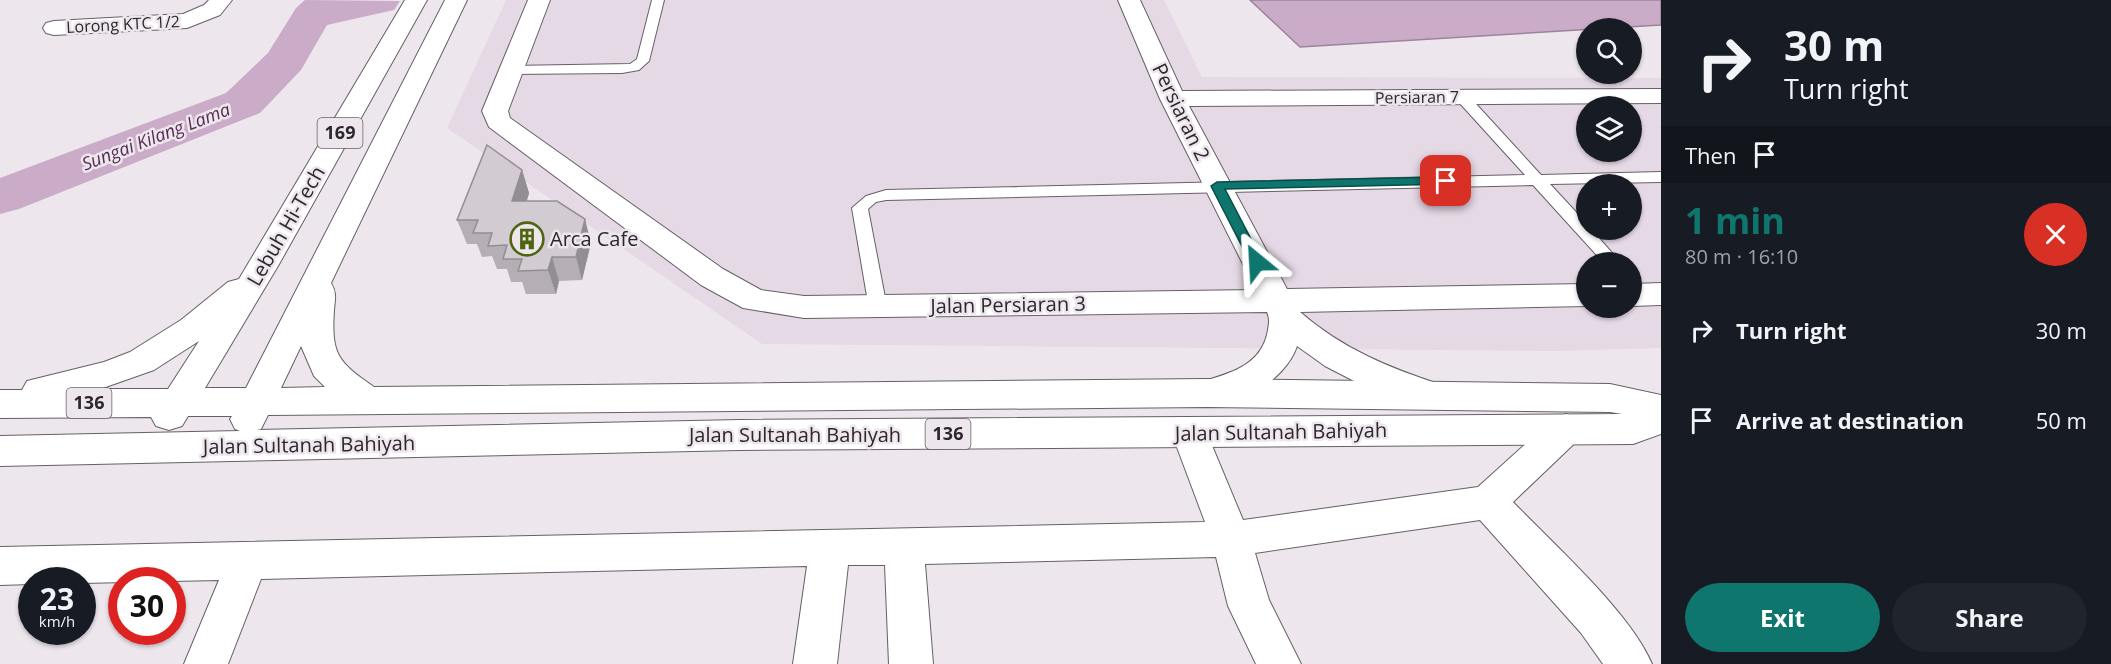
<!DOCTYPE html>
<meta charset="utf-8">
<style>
:root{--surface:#171b24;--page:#20242c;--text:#f1f3f6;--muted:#9ea1a6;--accent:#0f766e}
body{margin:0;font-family:"Open Sans",sans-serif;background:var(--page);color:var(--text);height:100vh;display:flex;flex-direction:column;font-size:22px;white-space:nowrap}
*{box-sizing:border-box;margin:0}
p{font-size:20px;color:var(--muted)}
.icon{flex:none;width:33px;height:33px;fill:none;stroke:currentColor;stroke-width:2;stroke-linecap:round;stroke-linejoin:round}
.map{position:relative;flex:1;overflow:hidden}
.details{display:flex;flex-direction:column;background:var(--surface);width:450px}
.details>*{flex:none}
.guide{background:#171b24;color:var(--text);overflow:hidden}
.buttons{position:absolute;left:1576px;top:18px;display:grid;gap:12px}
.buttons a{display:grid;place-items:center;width:66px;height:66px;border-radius:50%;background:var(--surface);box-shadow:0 2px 4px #0004;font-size:30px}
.speed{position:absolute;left:18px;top:567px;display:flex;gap:12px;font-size:30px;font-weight:700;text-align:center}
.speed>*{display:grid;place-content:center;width:78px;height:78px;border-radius:50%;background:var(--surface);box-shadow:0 2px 4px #0004;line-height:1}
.speed small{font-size:15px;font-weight:400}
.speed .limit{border:9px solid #d22;background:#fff;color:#111}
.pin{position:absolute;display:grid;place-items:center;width:51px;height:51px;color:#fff;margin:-26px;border-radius:12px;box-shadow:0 3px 9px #0006}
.me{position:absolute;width:66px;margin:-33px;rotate:333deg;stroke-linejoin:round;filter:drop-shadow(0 0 4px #0008)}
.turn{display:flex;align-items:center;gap:21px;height:126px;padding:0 24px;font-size:27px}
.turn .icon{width:78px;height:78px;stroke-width:2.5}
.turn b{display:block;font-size:42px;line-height:51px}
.then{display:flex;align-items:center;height:57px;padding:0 24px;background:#0003;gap:12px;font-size:22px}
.round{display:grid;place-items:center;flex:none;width:63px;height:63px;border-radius:32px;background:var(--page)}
.headline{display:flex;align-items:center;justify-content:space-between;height:102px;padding:0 24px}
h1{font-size:36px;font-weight:700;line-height:45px;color:var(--accent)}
.button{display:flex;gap:12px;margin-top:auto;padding:12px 24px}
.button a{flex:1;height:69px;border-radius:36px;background:var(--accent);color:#fff;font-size:24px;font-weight:700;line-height:69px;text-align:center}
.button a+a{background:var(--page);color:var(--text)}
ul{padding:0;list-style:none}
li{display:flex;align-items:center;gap:18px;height:90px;padding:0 24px}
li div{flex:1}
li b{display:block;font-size:22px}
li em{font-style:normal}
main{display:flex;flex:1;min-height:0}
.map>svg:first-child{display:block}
.built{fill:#e6d9e6;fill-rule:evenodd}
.water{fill:#caacc9;stroke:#9a849a;stroke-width:1.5}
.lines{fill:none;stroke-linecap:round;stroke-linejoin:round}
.river{fill:#caacc9;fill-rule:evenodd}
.service-casing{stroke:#666066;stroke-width:2}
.minor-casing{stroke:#666066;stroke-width:2}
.primary-casing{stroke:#666066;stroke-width:2}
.service{fill:#fff;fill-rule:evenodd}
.minor{fill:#fff;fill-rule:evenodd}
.primary{fill:#fff;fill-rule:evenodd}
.wall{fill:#b5afb5}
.shaded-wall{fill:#938e93}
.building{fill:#d2cbd2;stroke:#938e93;stroke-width:1.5}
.route{fill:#0f766e;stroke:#0a4d48;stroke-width:1.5}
.labels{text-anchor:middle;stroke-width:5;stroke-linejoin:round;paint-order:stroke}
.far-street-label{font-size:16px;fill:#2b282b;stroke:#eee6ed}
.shield{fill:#eee6ed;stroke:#666165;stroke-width:1.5}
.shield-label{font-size:18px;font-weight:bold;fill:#2b282b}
.far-water-label{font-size:18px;font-style:italic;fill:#542c53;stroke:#eee6ed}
.street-label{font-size:20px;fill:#2b282b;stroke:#eee6ed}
.poi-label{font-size:20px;fill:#2b282b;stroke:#eee6ed;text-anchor:start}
</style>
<main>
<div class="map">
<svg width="1661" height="664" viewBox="0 0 1661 664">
<rect width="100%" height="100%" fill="#eee6ed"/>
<path class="built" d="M 506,0 L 1164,0 L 1202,77 L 1661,78 L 1661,348 L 1555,351 L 762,344 L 447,128 ZM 1587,106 L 1632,106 L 1632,152 L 1587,152 ZM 1587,184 L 1632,184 L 1632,230 L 1587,230 ZM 1587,262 L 1632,262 L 1632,308 L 1587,308 Z"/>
<polygon class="water" points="1250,0 1661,0 1661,25 1300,47"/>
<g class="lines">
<polygon class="river" points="305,0 400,1 394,10 327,25 301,70 260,113 19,209 0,214 0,178 226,93 268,53 296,8"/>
<g class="service-casing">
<g id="service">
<polygon points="652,0 664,0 649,61 639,70 622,73 510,74 503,70 510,66 630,64 637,59"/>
<polygon points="1461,92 1466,93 1541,175 1661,172 1661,182 1550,184 1587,224 1587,230 1592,230 1620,262 1603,262 1533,185 886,200 876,202 868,209 887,308 884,312 872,312 869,308 852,208 866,196 886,190 1525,175 1456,99 1456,93"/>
</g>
</g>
<g class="minor-casing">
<g id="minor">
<polygon points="209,0 232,0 220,15 187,28 54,35 46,33 43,28 46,23 54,21 183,14 204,5"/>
<path d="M 528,0 L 550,0 L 508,111 L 510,118 L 723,269 L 761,290 L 804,296 L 1256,290 L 1160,99 L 1118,0 L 1140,0 L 1182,91 L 1661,89 L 1661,103 L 1189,106 L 1287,289 L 1587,284 L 1587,306 L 1300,312 C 1343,349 1389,368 1442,385 L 1448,395 L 1442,405 L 1430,409 L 1358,383 L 1325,366 L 1297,346 C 1286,381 1230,414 1197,403 L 1191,393 L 1197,383 C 1227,374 1262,367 1268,330 C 1269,323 1270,319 1267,312 L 804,318 L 743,308 L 701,285 L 489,127 L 482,111 Z"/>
<polygon points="1661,283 1661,305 1632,306 1632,284"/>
<path d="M 1566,414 L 1579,419 L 1584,429 L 1579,439 L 1513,502 C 1554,545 1630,612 1652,664 L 1603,664 L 1581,633 L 1480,520 L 1255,553 L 1269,600 L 1301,664 L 1256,664 L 1228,606 L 1216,557 L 925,564 L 933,664 L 889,664 L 885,565 L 848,565 L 837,664 L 793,664 L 807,566 L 261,579 L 228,664 L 184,664 L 219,580 L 82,583 L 82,580 L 32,580 L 32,584 L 0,585 L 0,547 L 1205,522 L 1172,434 L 1177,424 L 1190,419 L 1203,424 L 1243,520 L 1478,487 L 1553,419 Z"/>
</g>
</g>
<g class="primary-casing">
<path id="primary" d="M 405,0 L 427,0 L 278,266 L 205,388 L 246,388 L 445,0 L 467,0 L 331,283 C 337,293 335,299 334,310 C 331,355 338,362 374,387 L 1207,379 L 1610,384 L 1661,395 L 1661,434 L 1633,444 L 740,450 L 0,466 L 0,436 L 240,431 L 235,429 L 230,419 L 232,416 L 188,416 L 182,426 L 169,430 L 156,426 L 151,417 L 0,418 L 0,390 L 22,390 L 27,381 L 104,362 L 130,352 L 181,320 L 228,282 L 239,279 ZM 199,341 L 168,389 L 100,389 L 154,370 ZM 301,346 L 314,376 L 325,387 L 281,388 ZM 1207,407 L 1610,412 L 1622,414 L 740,420 L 257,430 L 261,429 L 268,415 Z"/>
</g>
<use href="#service" class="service"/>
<use href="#minor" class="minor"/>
<use href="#primary" class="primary"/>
</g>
<polygon class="wall" points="522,170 529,193 527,201 591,243 582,280 559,281 556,294 526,294 522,282 511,282 507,269 497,269 492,256 482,257 477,244 467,244 457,220"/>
<g class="shaded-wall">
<polygon points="522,170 529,193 519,225 512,201"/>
<polygon points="585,219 591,243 582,280 576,257"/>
<polygon points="552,257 559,281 556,294 548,270"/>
</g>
<polygon class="building" points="487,145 522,170 512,201 557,201 585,219 576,257 552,257 548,270 518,271 522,259 503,259 507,245 488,246 492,233 473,233 478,220 457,220"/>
<polygon class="route" points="1446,177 1450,179 1450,184 1225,189 1263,262 1257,267 1250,262 1211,186 1217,182"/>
<defs>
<g id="building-ring" transform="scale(1.725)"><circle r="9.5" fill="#eee6ed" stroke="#4e6411" stroke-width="1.5"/><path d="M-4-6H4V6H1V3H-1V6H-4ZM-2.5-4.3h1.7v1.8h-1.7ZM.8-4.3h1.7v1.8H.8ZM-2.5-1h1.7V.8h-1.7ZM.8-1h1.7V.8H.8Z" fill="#4e6411"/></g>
</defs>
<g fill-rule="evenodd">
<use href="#building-ring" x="527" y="239"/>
</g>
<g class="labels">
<g class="far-street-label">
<text transform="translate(123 24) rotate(-3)" y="6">Lorong KTC 1/2</text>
<text transform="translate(1417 97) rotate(-1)" y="6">Persiaran 7</text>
</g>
<g class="shield">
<rect x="317.5" y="118" width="45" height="30" rx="4.5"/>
<rect x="66.5" y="388" width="45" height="30" rx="4.5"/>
<rect x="925.5" y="419" width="45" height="30" rx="4.5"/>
</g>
<g class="shield-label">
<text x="340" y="139">169</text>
<text x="89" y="409">136</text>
<text x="948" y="440">136</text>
</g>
<g class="far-water-label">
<text transform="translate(156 137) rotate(-21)" y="6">Sungai Kilang Lama</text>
</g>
<g class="street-label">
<text transform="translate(1181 112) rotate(64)" y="7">Persiaran 2</text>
<text transform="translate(286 226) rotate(-60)" y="7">Lebuh Hi-Tech</text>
<text transform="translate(1008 305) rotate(-1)" y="7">Jalan Persiaran 3</text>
<text transform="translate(1281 432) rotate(-1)" y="7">Jalan Sultanah Bahiyah</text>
<text x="795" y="442">Jalan Sultanah Bahiyah</text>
<text transform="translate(309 445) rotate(-1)" y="7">Jalan Sultanah Bahiyah</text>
</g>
<g class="poi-label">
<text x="550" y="246">Arca Cafe</text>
</g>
</g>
</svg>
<div class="buttons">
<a><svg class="icon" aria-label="search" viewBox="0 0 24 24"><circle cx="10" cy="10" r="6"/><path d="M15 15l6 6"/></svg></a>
<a><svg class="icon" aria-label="layers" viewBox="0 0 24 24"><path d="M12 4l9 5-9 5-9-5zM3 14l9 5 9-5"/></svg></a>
<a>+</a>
<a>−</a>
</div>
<div class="speed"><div>23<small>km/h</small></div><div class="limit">30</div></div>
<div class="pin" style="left:1446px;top:181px;background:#d93025"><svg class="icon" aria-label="arrive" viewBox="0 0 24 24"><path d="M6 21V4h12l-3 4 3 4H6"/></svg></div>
<svg class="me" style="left:1257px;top:262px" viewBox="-20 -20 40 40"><path d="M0-17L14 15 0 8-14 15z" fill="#0f766e" stroke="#fff" stroke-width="4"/></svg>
</div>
<section class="details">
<div class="guide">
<div class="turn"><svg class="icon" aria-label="right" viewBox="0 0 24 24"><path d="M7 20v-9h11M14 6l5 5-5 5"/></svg><div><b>30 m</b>Turn right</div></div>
<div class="then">Then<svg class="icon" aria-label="arrive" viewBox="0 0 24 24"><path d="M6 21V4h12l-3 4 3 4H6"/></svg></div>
</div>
<div class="headline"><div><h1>1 min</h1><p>80 m · 16:10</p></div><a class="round" style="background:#d93025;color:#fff"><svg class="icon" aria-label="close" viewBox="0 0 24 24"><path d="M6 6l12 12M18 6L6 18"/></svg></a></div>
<ul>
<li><svg class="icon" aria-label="right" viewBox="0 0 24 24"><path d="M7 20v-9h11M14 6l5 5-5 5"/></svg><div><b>Turn right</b></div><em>30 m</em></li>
<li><svg class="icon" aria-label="arrive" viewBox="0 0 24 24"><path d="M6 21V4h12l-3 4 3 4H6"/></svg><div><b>Arrive at destination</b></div><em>50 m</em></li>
</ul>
<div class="button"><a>Exit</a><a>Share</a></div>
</section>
</main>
